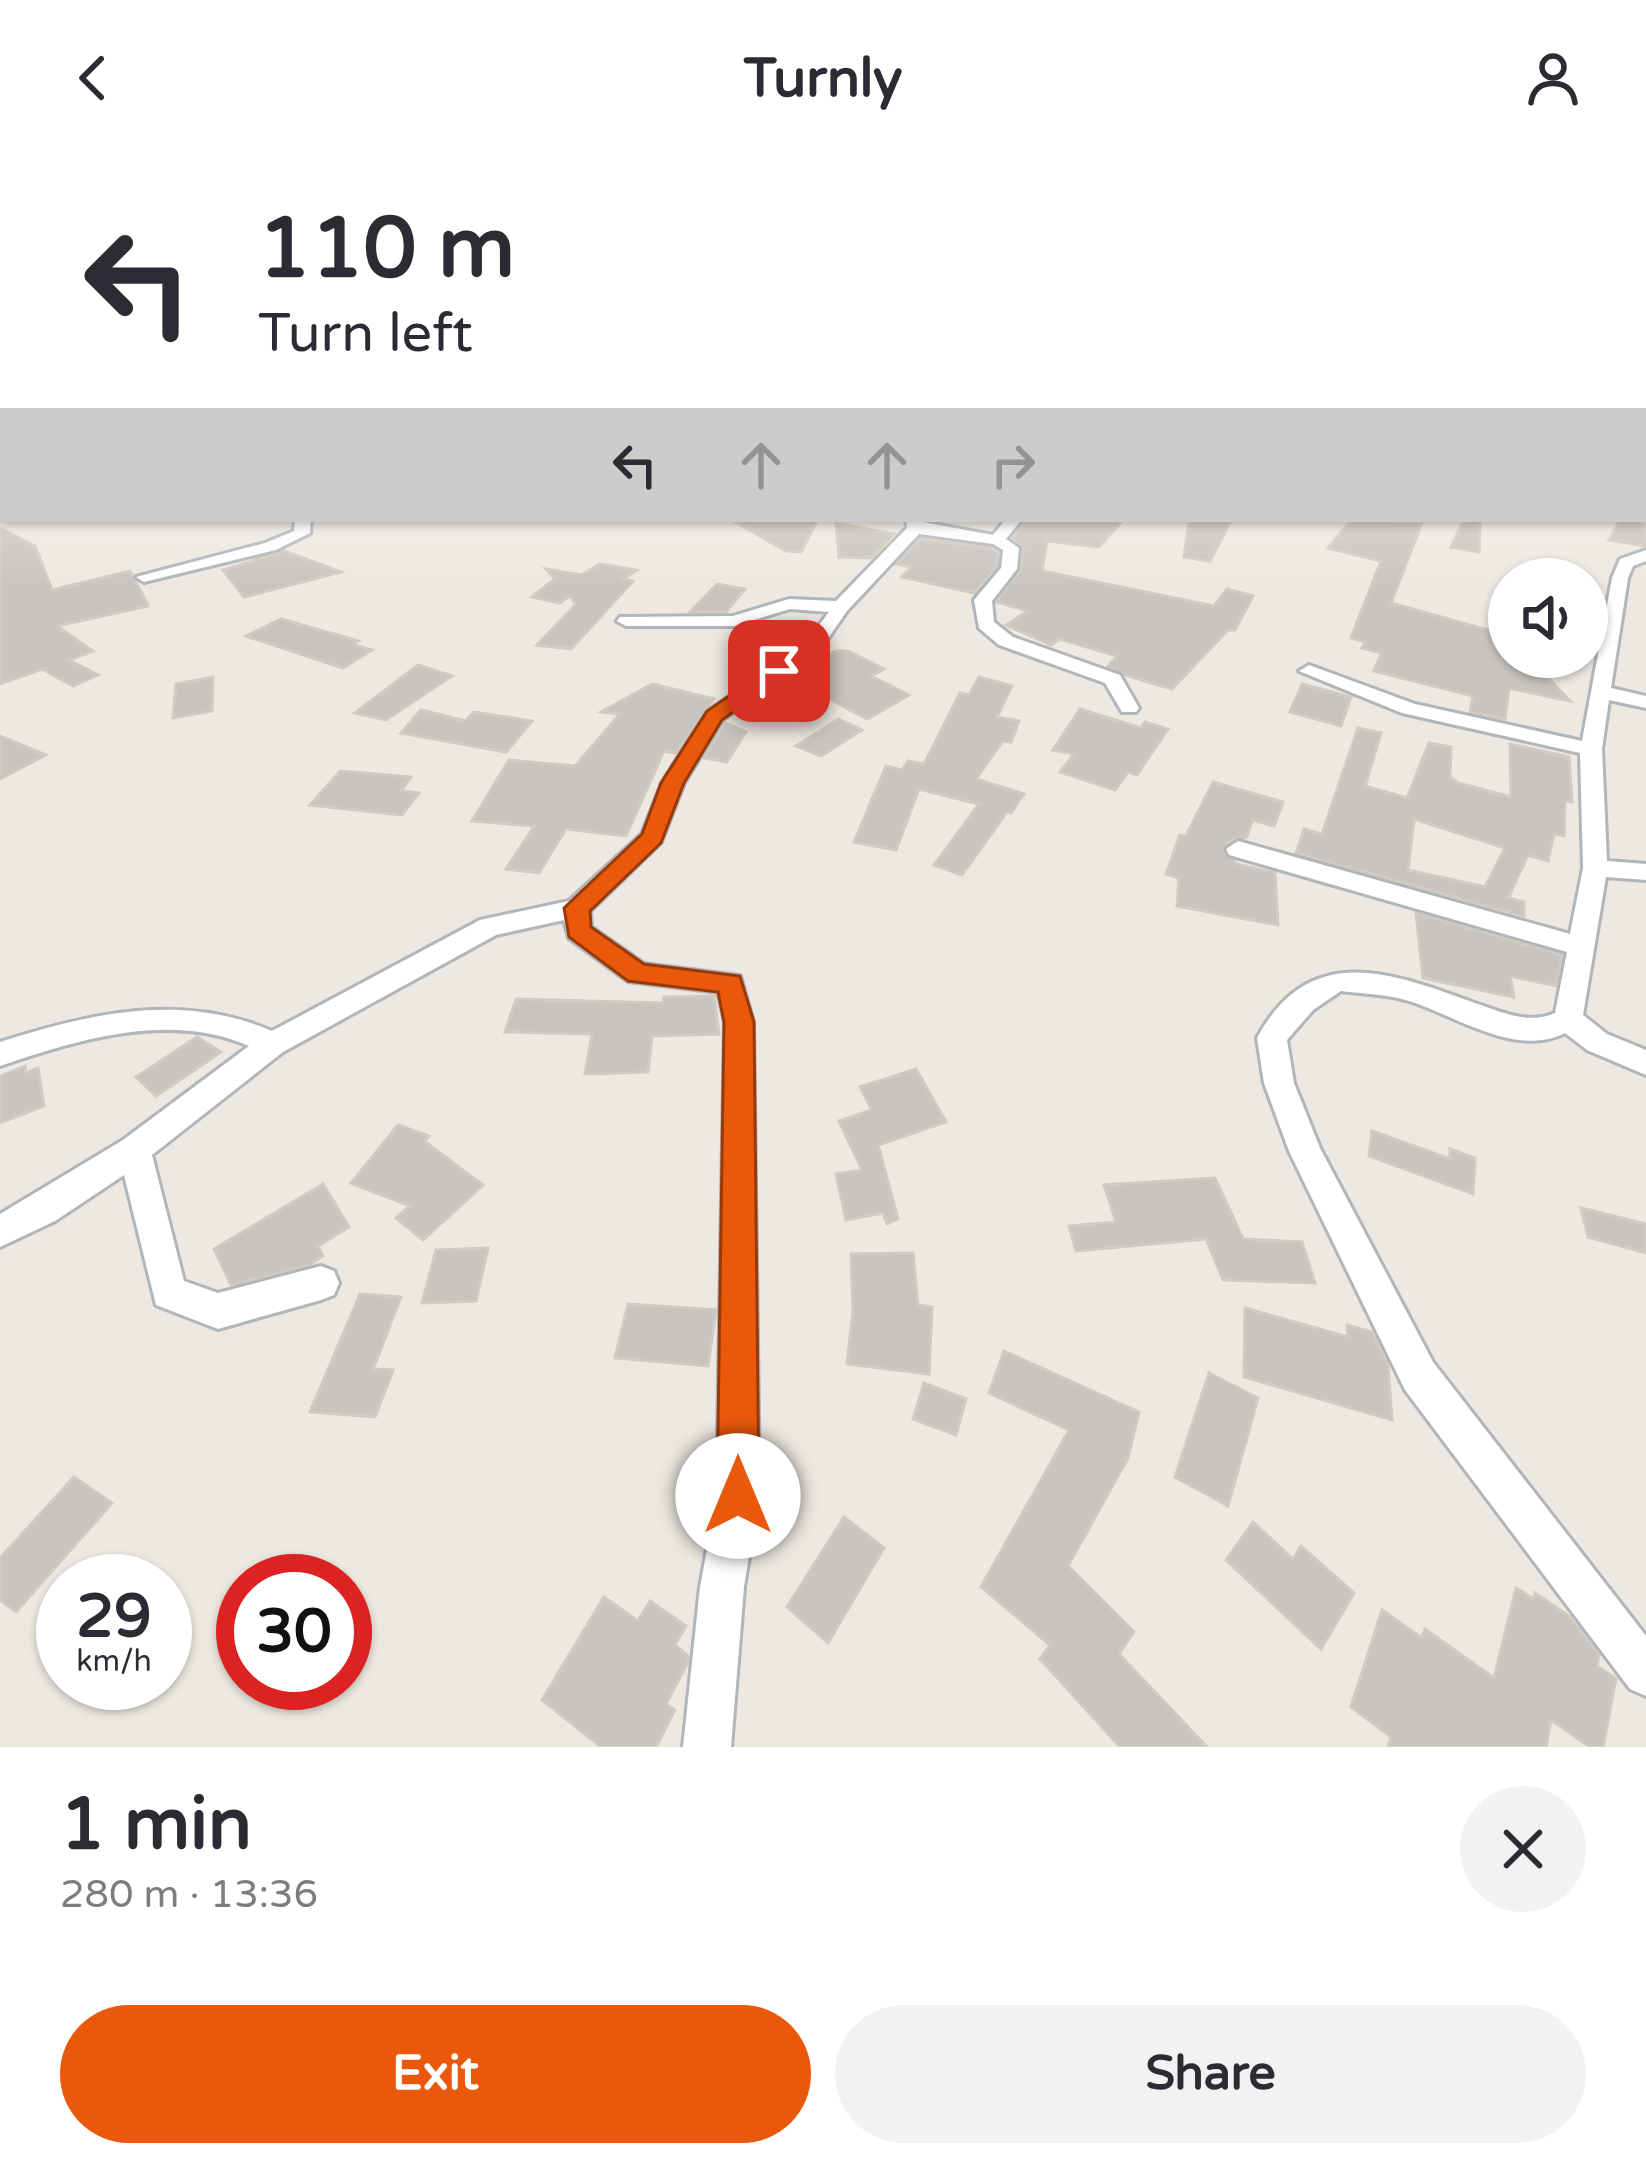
<!DOCTYPE html>
<meta charset="utf-8">
<style>
:root{--surface:#fff;--page:#f2f2f3;--text:#2b2b33;--muted:#7c7c81;--accent:#ea580c}
body{margin:0;font-family:"Varela Round",sans-serif;background:var(--page);color:var(--text);height:100vh;display:flex;flex-direction:column;font-size:45px;white-space:nowrap}
*{box-sizing:border-box;margin:0}
p{font-size:39px;color:var(--muted)}
.icon{flex:none;width:66px;height:66px;fill:none;stroke:currentColor;stroke-width:2;stroke-linecap:round;stroke-linejoin:round}
.map{position:relative;height:1591px;overflow:hidden}
.panel{display:flex;flex-direction:column;background:var(--surface);flex:1}
.panel>*{flex:none}
.hud{position:absolute;left:0px;top:0px;width:1647px;height:366px;box-shadow:0 3px 9px #0004;background:#fff;color:var(--text);overflow:hidden}
.tools{position:absolute;left:1488px;top:402px;display:grid;gap:24px}
.tools a{display:grid;place-items:center;width:120px;height:120px;border-radius:50%;background:var(--surface);box-shadow:0 3px 9px #0004;font-size:60px}
.speed{position:absolute;left:36px;top:1398px;display:flex;gap:24px;font-size:60px;font-weight:700;text-align:center}
.speed>*{display:grid;place-content:center;width:156px;height:156px;border-radius:50%;background:var(--surface);box-shadow:0 3px 9px #0004;line-height:1}
.speed small{font-size:30px;font-weight:400}
.speed .limit{border:18px solid #d22;background:#fff;color:#111}
.pin{position:absolute;display:grid;place-items:center;width:102px;height:102px;color:#fff;margin:-51px;border-radius:24px;box-shadow:0 6px 18px #0006}
.me{position:absolute;width:132px;margin:-66px;rotate:0deg;stroke-linejoin:round;filter:drop-shadow(0 0 9px #0008)}
.turn{display:flex;align-items:center;gap:42px;height:252px;padding:0 60px;font-size:54px}
.turn .icon{width:156px;height:156px;stroke-width:2.5}
.turn b{display:block;font-size:84px;line-height:102px}
.lanes{display:flex;align-items:center;height:114px;padding:0 60px;background:#0003;justify-content:center;gap:60px;direction:ltr}
.lanes .off{opacity:.35}
.round{display:grid;place-items:center;flex:none;width:126px;height:126px;border-radius:63px;background:var(--page)}
.headline{display:flex;align-items:center;justify-content:space-between;height:204px;padding:0 60px}
h1{font-size:72px;font-weight:700;line-height:90px}
.primary-button{display:flex;gap:24px;margin-top:auto;padding:24px 60px}
.primary-button a{flex:1;height:138px;border-radius:72px;background:var(--accent);color:#fff;font-size:48px;font-weight:700;line-height:138px;text-align:center}
.primary-button a+a{background:var(--page);color:var(--text)}
header{display:flex;justify-content:space-between;align-items:center;height:156px;padding:0 60px;background:var(--surface);font-size:54px;font-weight:700}
.map>svg:first-child{display:block}
.building{fill:#c8c4bf;stroke:#d1cac0;stroke-width:3;fill-rule:evenodd}
.lines{fill:none;stroke-linecap:round;stroke-linejoin:round}
.minor-casing{stroke:#b2b5b9;stroke-width:6}
.highway-casing{stroke:#e78c07;stroke-width:6}
.minor{fill:#fff;fill-rule:evenodd}
.highway{fill:#fad38c;fill-rule:evenodd}
.route{fill:#ea580c;stroke:#983908;stroke-width:3}
</style>
<header><svg class="icon" aria-label="back" viewBox="0 0 24 24"><path d="M15 5l-7 7 7 7"/></svg>Turnly<svg class="icon" aria-label="person" viewBox="0 0 24 24"><circle cx="12" cy="8" r="4"/><path d="M4 21q1-7 8-7t8 7"/></svg></header>
<div class="map">
<svg width="1646" height="1591" viewBox="0 0 1646 1591">
<rect width="100%" height="100%" fill="#ede9e2"/>
<g class="building">
<polygon points="730,363 818,363 801,396 786,395"/>
<polygon points="1026,363 1124,363 1099,391 1047,385 1042,415 1214,450 1227,433 1253,440 1235,474 1228,474 1172,533 1125,519 1108,510 1117,500 1060,483 1051,489 1006,469 1028,455 997,446 1021,413 1023,392 1013,382"/>
<polygon points="1189,363 1232,363 1210,405 1184,401"/>
<polygon points="1352,363 1422,367 1391,447 1509,480 1509,501 1528,501 1570,545 1509,532 1505,563 1470,556 1473,540 1374,515 1381,497 1362,492 1366,486 1351,482 1381,405 1328,392"/>
<polygon points="1464,363 1480,363 1479,396 1451,391"/>
<polygon points="1620,363 1646,367 1646,390 1609,384"/>
<polygon points="836,367 894,378 871,402 839,401"/>
<polygon points="0,372 35,390 52,434 130,415 148,450 57,470 93,495 69,504 98,519 73,530 42,513 0,528"/>
<polygon points="920,383 991,392 998,396 997,410 974,437 902,421 912,411 897,408"/>
<polygon points="284,395 341,416 244,441 223,414"/>
<polygon points="600,408 637,414 623,423 633,425 571,493 537,489 576,448 570,440 560,447 532,441 555,423 546,413 581,419"/>
<polygon points="717,428 745,433 726,456 690,456"/>
<polygon points="281,463 358,485 352,488 372,494 343,512 246,480"/>
<polygon points="836,495 848,495 884,513 871,520 909,539 867,563 790,522"/>
<polygon points="418,509 452,520 386,564 355,557"/>
<polygon points="213,521 212,555 173,562 176,528"/>
<polygon points="979,521 1012,530 997,561 1019,565 1011,586 1003,585 976,623 1024,638 1011,657 1007,656 962,719 934,709 979,648 919,633 896,694 854,686 886,610 902,614 908,605 924,608 960,537 969,539"/>
<polygon points="652,528 714,543 676,597 664,595 626,680 566,673 539,717 506,713 534,670 472,665 509,604 575,610 620,558 601,556"/>
<polygon points="1302,528 1351,541 1341,570 1290,556"/>
<polygon points="1080,553 1141,572 1145,566 1168,573 1137,619 1128,616 1115,634 1060,616 1074,598 1053,594"/>
<polygon points="421,554 465,565 474,556 532,565 506,596 401,577"/>
<polygon points="839,563 862,574 821,600 796,590"/>
<polygon points="725,567 746,576 727,606 704,602"/>
<path d="M 1358,572 L 1381,577 L 1365,630 L 1407,642 L 1429,587 L 1451,591 L 1450,621 L 1458,627 L 1511,641 L 1510,588 L 1569,601 L 1572,646 L 1565,644 L 1564,680 L 1554,678 L 1548,705 L 1528,699 L 1508,742 L 1524,746 L 1524,760 L 1296,697 L 1304,673 L 1322,678 ZM 1414,663 L 1505,692 L 1485,731 L 1408,714 Z"/>
<polygon points="0,580 46,599 0,623"/>
<polygon points="340,615 411,621 401,635 419,637 402,659 310,649"/>
<polygon points="1213,626 1283,646 1274,670 1253,664 1246,682 1235,681 1222,692 1236,708 1275,717 1278,769 1177,750 1179,722 1166,718 1180,679 1186,680"/>
<polygon points="1416,757 1562,799 1556,830 1510,820 1514,841 1423,822"/>
<polygon points="714,840 719,878 652,880 648,916 585,918 592,878 505,876 516,843 663,847 664,841"/>
<polygon points="197,881 221,896 156,940 136,921"/>
<polygon points="25,910 26,917 38,912 44,950 0,967 0,920"/>
<polygon points="916,913 946,966 878,989 898,1063 887,1068 883,1057 846,1064 836,1018 862,1014 839,965 872,954 860,931"/>
<polygon points="398,969 429,980 424,985 483,1029 423,1084 396,1062 410,1050 351,1027"/>
<polygon points="1372,975 1450,1003 1450,993 1475,1002 1473,1038 1369,1000"/>
<polygon points="1215,1022 1243,1083 1302,1086 1315,1127 1223,1124 1206,1083 1076,1095 1069,1070 1116,1066 1104,1029"/>
<polygon points="323,1028 349,1071 318,1090 323,1100 309,1109 231,1129 214,1093"/>
<polygon points="1581,1052 1646,1068 1646,1097 1588,1081"/>
<polygon points="488,1092 476,1145 422,1147 436,1094"/>
<polygon points="913,1097 918,1149 932,1151 929,1218 847,1208 853,1155 851,1098"/>
<polygon points="360,1138 401,1141 373,1213 393,1214 375,1261 310,1256"/>
<polygon points="628,1148 716,1154 708,1210 615,1202"/>
<polygon points="1245,1152 1348,1181 1347,1169 1372,1176 1388,1209 1392,1264 1244,1221"/>
<polygon points="1004,1195 1139,1256 1128,1302 1068,1410 1134,1476 1119,1498 1207,1591 1120,1591 1040,1503 1050,1489 981,1431 1069,1274 989,1237"/>
<polygon points="1209,1217 1258,1242 1228,1350 1175,1321"/>
<polygon points="924,1227 966,1243 956,1279 913,1263"/>
<polygon points="74,1321 112,1347 16,1456 0,1444 0,1402"/>
<polygon points="844,1361 884,1392 828,1487 787,1451"/>
<polygon points="1253,1366 1293,1403 1301,1390 1354,1437 1321,1493 1226,1404"/>
<polygon points="1516,1432 1534,1443 1535,1437 1569,1460 1599,1499 1597,1510 1616,1523 1603,1591 1590,1591 1551,1564 1546,1591 1388,1591 1391,1581 1351,1551 1382,1454 1422,1482 1425,1473 1494,1522"/>
<polygon points="604,1441 638,1465 650,1445 686,1470 675,1489 688,1500 687,1508 666,1548 675,1554 656,1591 601,1591 542,1544"/>
</g>
<g class="lines">
<g class="minor-casing">
<g id="minor">
<rect x="1644" y="295" width="2" height="8"/>
<polygon points="3,300 3,308 0,309 0,301"/>
<polygon points="295,363 311,363 310,377 276,394 144,426 136,421 265,387 294,375"/>
<path d="M 906,363 L 993,379 L 1006,363 L 1022,363 L 1006,383 L 1019,392 L 1017,413 L 992,445 L 994,466 L 1013,481 L 1120,519 L 1139,552 L 1136,556 L 1122,556 L 1105,527 L 999,489 L 979,472 L 974,444 L 1001,412 L 1003,394 L 993,388 L 919,378 L 847,455 L 818,497 L 722,564 L 684,627 L 661,686 L 590,755 L 591,771 L 644,808 L 740,820 L 753,866 L 759,1339 L 744,1431 L 731,1591 L 683,1591 L 700,1431 L 717,1339 L 725,866 L 718,836 L 628,825 L 569,782 L 564,764 L 496,779 L 283,896 L 152,999 L 184,1125 L 218,1137 L 321,1110 L 334,1115 L 339,1127 L 334,1139 L 321,1144 L 218,1173 L 156,1149 L 124,1019 L 55,1065 L 0,1091 L 0,1058 L 123,984 L 249,890 C 169,855 78,884 0,910 L 0,886 C 91,857 181,836 272,875 L 480,764 L 569,745 L 642,678 L 662,627 L 707,556 L 804,489 L 829,456 L 790,453 L 734,470 L 626,470 L 617,465 L 620,461 L 733,460 L 789,443 L 836,445 L 907,372 Z"/>
<path d="M 1646,394 L 1646,405 L 1633,410 L 1628,422 L 1611,532 L 1646,540 L 1646,552 L 1609,544 L 1602,593 L 1607,705 L 1646,708 L 1646,724 L 1606,721 L 1583,859 L 1607,878 L 1646,894 L 1646,919 L 1587,894 L 1565,877 C 1515,902 1457,860 1409,845 C 1388,838 1363,838 1341,835 L 1313,854 L 1287,884 L 1294,927 L 1320,992 L 1433,1206 L 1646,1480 L 1646,1540 L 1630,1533 L 1405,1234 L 1289,995 L 1264,927 L 1257,882 C 1310,784 1392,817 1475,847 C 1502,856 1528,869 1555,857 L 1567,796 L 1229,699 L 1226,693 L 1238,685 L 1570,778 L 1583,712 L 1580,597 L 1402,557 L 1299,515 L 1309,509 L 1415,548 L 1582,585 L 1612,422 L 1620,403 Z"/>
</g>
</g>
<g class="highway-casing">
<polygon id="highway" points="1644,334 1646,335 1646,349 1644,348"/>
</g>
<use href="#minor" class="minor"/>
<use href="#highway" class="highway"/>
</g>
<linearGradient id="sky" x2="0" y2="1"><stop stop-color="#8cc4f0"/><stop offset="0.48" stop-color="#f7f5f2"/><stop offset="1" stop-color="#f7f5f2" stop-opacity="0"/></linearGradient>
<rect width="1646" height="430" fill="url(#sky)"/>
<polygon class="route" points="772,511 789,515 722,564 684,627 661,687 590,755 591,771 644,808 740,820 754,866 759,1340 753,1354 738,1361 723,1354 717,1340 724,866 718,836 628,825 569,781 564,752 642,678 661,627 707,555"/>
</svg>
<div class="tools">
<a><svg class="icon" aria-label="sound" viewBox="0 0 24 24"><path d="M4 9h4l5-4v14l-5-4H4zM17 9q2 3 0 6"/></svg></a>
</div>
<div class="speed"><div>29<small>km/h</small></div><div class="limit">30</div></div>
<div class="pin" style="left:779px;top:515px;background:#d93025"><svg class="icon" aria-label="arrive" viewBox="0 0 24 24"><path d="M6 21V4h12l-3 4 3 4H6"/></svg></div>
<svg class="me" style="left:738px;top:1340px" viewBox="-20 -20 40 40"><circle r="19" fill="#fff"/><path d="M0-13L10 11 0 6-10 11z" fill="#ea580c"/></svg>
<div class="hud">
<div class="turn"><svg class="icon" aria-label="left" viewBox="0 0 24 24"><path d="M17 20v-9H6M10 6l-5 5 5 5"/></svg><div><b>110 m</b>Turn left</div></div>
<div class="lanes"><svg class="icon" aria-label="left" viewBox="0 0 24 24"><path d="M17 20v-9H6M10 6l-5 5 5 5"/></svg><svg class="icon off" aria-label="ahead" viewBox="0 0 24 24"><path d="M12 20V5M6 11l6-6 6 6"/></svg><svg class="icon off" aria-label="ahead" viewBox="0 0 24 24"><path d="M12 20V5M6 11l6-6 6 6"/></svg><svg class="icon off" aria-label="right" viewBox="0 0 24 24"><path d="M7 20v-9h11M14 6l5 5-5 5"/></svg></div>
</div>
</div>
<section class="panel">
<div class="headline"><div><h1>1 min</h1><p>280 m · 13:36</p></div><a class="round"><svg class="icon" aria-label="close" viewBox="0 0 24 24"><path d="M6 6l12 12M18 6L6 18"/></svg></a></div>
<div class="primary-button"><a>Exit</a><a>Share</a></div>
</section>
